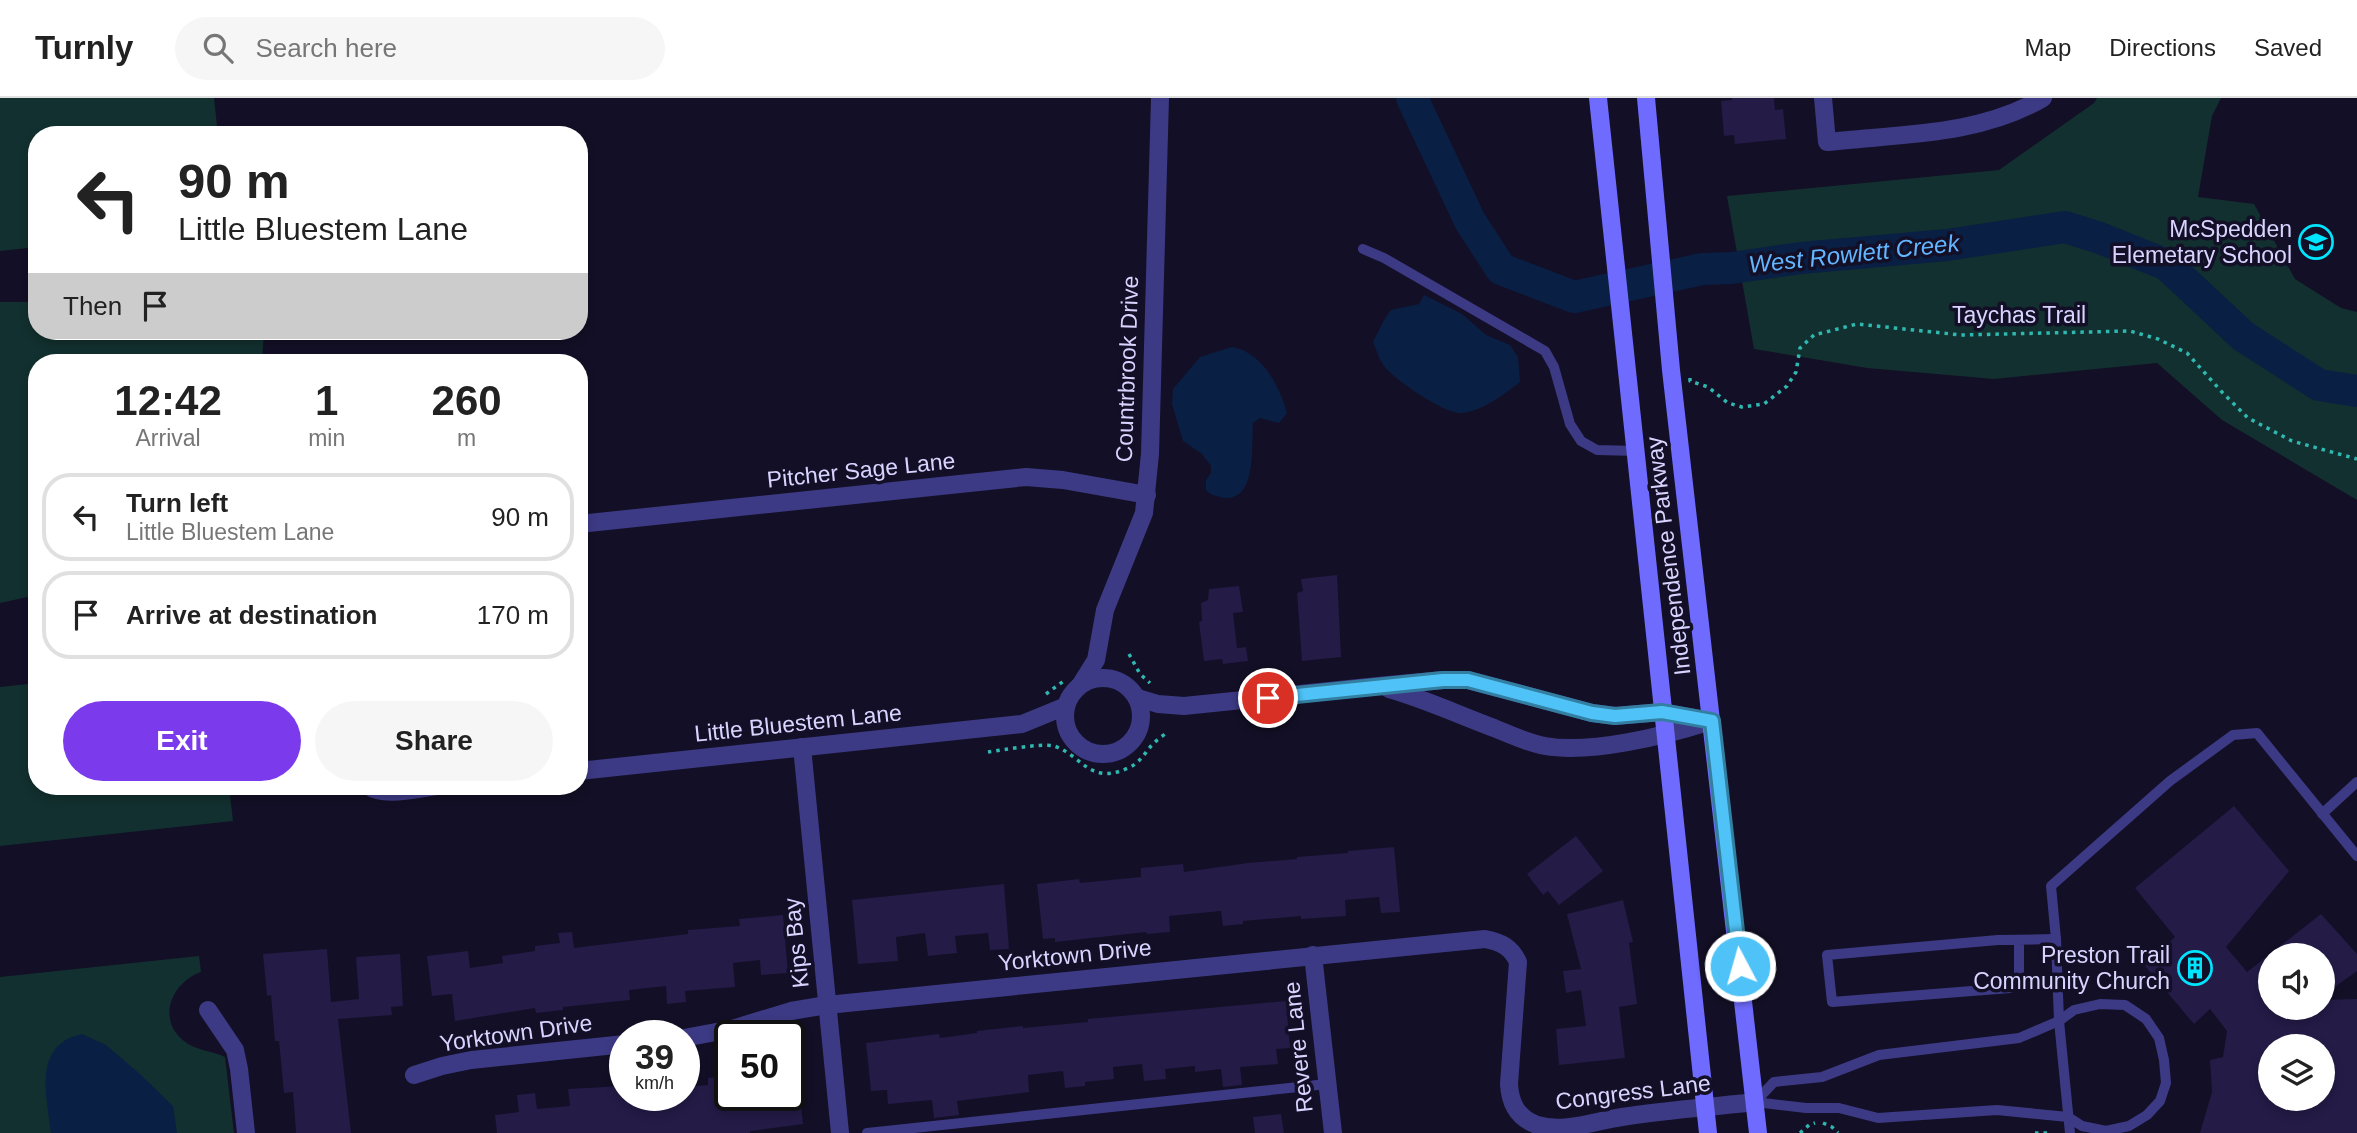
<!DOCTYPE html>
<style>
:root{--surface:#fff;--page:#f6f6f6;--text:#222;--muted:#767676;--line:#e0e0e0;--accent:#7c3aed}
body{margin:0;font-family:Arial,sans-serif;background:var(--page);color:var(--text);height:100vh;display:flex;flex-direction:column;font-size:26px;white-space:nowrap}
*{box-sizing:border-box;margin:0}
p{font-size:23px;color:var(--muted)}
.icon{flex:none;width:38px;height:38px;fill:none;stroke:currentColor;stroke-width:2;stroke-linecap:round;stroke-linejoin:round}
.map{position:relative;flex:1;overflow:hidden}
.side{position:absolute;left:28px;top:256px;width:560px;height:441px;display:flex;flex-direction:column;background:var(--surface);border-radius:28px;box-shadow:0 4px 10px #0003}
.side>*{flex:none}
.hud{position:absolute;left:28px;top:28px;width:560px;height:214px;border-radius:28px;box-shadow:0 4px 10px #0003;background:#fff;color:var(--text);overflow:hidden}
.fabs{position:absolute;left:2258px;top:845px;display:grid;gap:14px}
.fabs a{display:grid;place-items:center;width:77px;height:77px;border-radius:50%;background:var(--surface);box-shadow:0 4px 10px #0003;font-size:35px}
.speed{position:absolute;left:609px;top:922px;display:flex;gap:14px;font-size:35px;font-weight:700;text-align:center}
.speed>*{display:grid;place-content:center;width:91px;height:91px;border-radius:50%;background:var(--surface);box-shadow:0 4px 10px #0003;line-height:1}
.speed small{font-size:18px;font-weight:400}
.speed .limit{border:4px solid #111;border-radius:10px;background:#fff;color:#111}
.pin{position:absolute;display:grid;place-items:center;width:60px;height:60px;color:#fff;margin:-30px;border:4px solid #fff;border-radius:50%;box-shadow:0 2px 7px #0007}
.me{position:absolute;width:77px;margin:-38px;rotate:354deg;stroke-linejoin:round;filter:drop-shadow(0 0 5px #0008)}
.turn{display:flex;align-items:center;gap:24px;height:147px;padding:0 35px;font-size:32px}
.turn .icon{width:91px;height:91px;stroke-width:2.5}
.turn b{display:block;font-size:49px;line-height:60px}
.then{display:flex;align-items:center;height:66px;padding:0 35px;background:#0003;gap:14px;font-size:26px}
.eta{display:flex;justify-content:space-evenly;align-items:center;height:119px;text-align:center}
.eta b{font-size:42px;font-weight:700;line-height:49px}
.action{display:flex;gap:14px;margin-top:auto;padding:14px 35px}
.action a{flex:1;height:80px;border-radius:42px;background:var(--accent);color:#fff;font-size:28px;font-weight:700;line-height:80px;text-align:center}
.action a+a{background:var(--page);color:var(--text)}
ul{padding:0;list-style:none}
li{display:flex;align-items:center;gap:21px;height:88px;margin:0 14px 10px;padding:0 21px;border:4px solid var(--line);border-radius:28px}
li div{flex:1}
li b{display:block;font-size:26px}
li em{font-style:normal}
header{display:flex;align-items:center;gap:42px;box-sizing:border-box;height:98px;padding:0 35px;background:var(--surface);border-bottom:2px solid var(--line)}
header strong{font-size:33px}
nav{display:flex;gap:38px;margin-inline-start:auto;font-size:24px}
.search{width:490px;height:63px;background:var(--page);display:flex;align-items:center;gap:18px;box-sizing:border-box;padding:0 24px;border-radius:38px;color:var(--muted);font-size:26px}
.map>svg:first-child{display:block}
.green{fill:#12302f}
.water{fill:#0a1f44}
.lines{fill:none;stroke-linecap:round;stroke-linejoin:round}
.river{stroke:#0a1f44;stroke-width:32}
.building{fill:#241b47;fill-rule:evenodd}
.path{stroke:#2fb8b0;stroke-width:3.5;stroke-dasharray:3.5 5;stroke-linecap:butt}
.service{stroke:#3d3a85;stroke-width:10}
.minor{stroke:#3d3a85;stroke-width:18}
.secondary{stroke:#6f6bff;stroke-width:18}
.route-casing{stroke:#337fa1;stroke-width:18}
.route{stroke:#4fc3f7;stroke-width:12}
.labels{text-anchor:middle;stroke-width:7;stroke-linejoin:round;paint-order:stroke}
.poi-label{font-size:23px;fill:#d9d4ff;stroke:#130f26;text-anchor:end}
.street-label{font-size:23px;fill:#d9d4ff;stroke:#130f26}
.water-label{font-size:24px;font-style:italic;fill:#62b6ff;stroke:#130f26}
</style>
<header>
<strong>Turnly</strong>
<div class="search"><svg class="icon" aria-label="search" viewBox="0 0 24 24"><circle cx="10" cy="10" r="6"/><path d="M15 15l6 6"/></svg>Search here</div>
<nav><a>Map</a><a>Directions</a><a>Saved</a></nav>
</header>
<div class="map">
<svg width="2357" height="1035" viewBox="0 0 2357 1035">
<rect width="100%" height="100%" fill="#130f26"/>
<g class="green">
<polygon points="0,0 214,0 218,37 37,37 37,149 0,153"/>
<polygon points="2097,0 2221,0 2212,18 2198,99 2254,106 2295,181 2341,210 2357,214 2357,402 2222,322 2157,265 1994,281 1867,270 1754,251 1727,98 1999,72 2094,5"/>
<polygon points="0,204 37,204 37,233 264,233 262,264 37,264 37,497 0,505"/>
<polygon points="37,585 37,688 229,688 233,723 0,748 0,589"/>
<path d="M 199,858 L 201,874 C 172,884 156,921 184,943 C 196,953 211,952 225,959 L 234,1035 L 0,1035 L 0,879 Z"/>
</g>
<g class="water">
<path d="M 1424,197 L 1462,216 L 1486,237 L 1510,247 L 1518,259 L 1520,284 C 1503,297 1484,312 1463,315 C 1447,318 1395,282 1385,269 C 1379,262 1377,253 1373,244 L 1384,222 L 1391,212 L 1419,206 Z"/>
<path d="M 1232,249 C 1262,254 1279,287 1287,315 L 1279,325 L 1260,320 L 1253,325 C 1251,348 1258,408 1220,399 C 1213,397 1212,398 1206,392 L 1206,382 L 1211,375 L 1211,368 L 1202,356 L 1183,343 L 1172,306 L 1173,291 L 1200,259 Z"/>
<path d="M 82,936 L 106,947 L 140,976 L 173,1008 L 177,1035 L 51,1035 C 47,997 32,947 82,936 Z"/>
</g>
<g class="lines">
<polyline class="river" points="1412,0 1470,123 1501,171 1574,199 1702,171 1731,170 1801,160 1947,147 2065,129 2100,140 2167,167 2243,238 2319,287 2357,293"/>
</g>
<g class="building">
<polygon points="1732,0 1774,0 1775,12 1783,11 1786,41 1735,46 1734,37 1724,38 1721,3 1732,2"/>
<polygon points="1337,477 1341,559 1302,563 1297,495 1303,493 1301,481"/>
<polygon points="1239,488 1243,514 1233,515 1237,550 1246,549 1248,563 1223,566 1222,561 1204,563 1199,524 1202,523 1201,505 1208,502 1209,491"/>
<path d="M 2234,708 L 2289,773 L 2226,849 L 2247,874 L 2321,816 L 2357,856 L 2357,873 L 2322,898 L 2322,858 L 2270,858 L 2270,910 L 2322,910 L 2322,902 L 2357,901 L 2357,1035 L 2200,1035 L 2212,994 L 2210,962 L 2223,959 L 2227,933 L 2210,911 L 2194,926 L 2144,867 L 2175,839 L 2135,790 ZM 2270,948 L 2322,948 L 2322,1001 L 2270,1001 Z"/>
<polygon points="1576,738 1603,773 1559,807 1548,793 1543,797 1527,776"/>
<polygon points="1394,749 1400,814 1381,815 1379,799 1345,802 1346,818 1301,821 1301,818 1243,823 1243,826 1223,828 1221,813 1169,818 1170,834 1147,836 1146,834 1055,844 1055,840 1043,841 1037,786 1079,781 1080,785 1141,779 1141,770 1183,766 1184,774 1248,765 1297,761 1297,759 1348,755 1348,753"/>
<polygon points="1004,786 1009,851 990,852 988,835 955,838 957,855 928,858 925,835 896,839 898,863 858,866 852,802"/>
<polygon points="1623,802 1633,844 1629,845 1637,906 1619,909 1625,960 1559,967 1556,931 1586,928 1581,892 1566,895 1563,873 1581,871 1567,816"/>
<polygon points="783,817 788,875 761,877 760,862 733,865 735,889 685,893 686,904 667,906 666,888 629,892 630,902 563,909 563,912 536,915 535,910 455,923 452,896 432,898 427,858 468,853 470,870 503,865 502,858 535,853 535,848 560,845 558,835 572,834 574,850 688,836 688,832 740,828 739,821"/>
<polygon points="327,851 331,904 359,901 356,859 400,856 403,908 391,909 392,917 338,921 351,1035 296,1035 293,994 284,995 279,943 275,943 271,897 267,898 263,856"/>
<polygon points="1286,903 1290,950 1276,951 1278,966 1240,969 1242,987 1223,989 1221,971 1195,974 1195,968 1165,971 1166,981 1144,983 1142,966 1113,969 1114,981 1085,984 1085,988 1065,990 1063,973 1028,977 1029,994 957,1003 959,1017 934,1020 932,1002 888,1006 887,992 871,993 866,945 939,936 940,940 977,935 977,933 1023,928 1023,930 1088,924 1088,921"/>
<polygon points="730,977 730,998 800,998 803,1026 750,1033 750,1035 497,1035 495,1017 519,1014 517,997 535,995 537,1011 570,1008 568,991 623,988 625,998 684,998 684,989 708,987 708,980"/>
<polygon points="1281,1016 1284,1035 1255,1035 1253,1019"/>
</g>
<g class="lines">
<g class="path">
<polyline points="1690,280 1690,283 1708,289 1728,305 1742,309 1764,306 1787,288 1796,274 1800,250 1814,237 1857,226 1961,237 2130,233 2158,241 2187,255 2221,293 2248,320 2292,343 2357,361"/>
<polyline points="1129,556 1140,576 1150,585"/>
<polyline points="1046,596 1065,582"/>
<path d="M 988,654 C 1002,652 1042,645 1054,648 C 1082,657 1089,688 1128,670 C 1142,664 1145,653 1155,644 C 1159,640 1164,637 1168,634"/>
<polyline points="1823,1025 1832,1029 1838,1035"/>
<polyline points="1800,1035 1809,1027 1815,1025"/>
<polyline points="2035,1035 2048,1035"/>
</g>
<g class="service">
<polyline points="1363,151 1384,160 1545,253 1554,269 1570,326 1581,343 1597,352 1636,353"/>
<polyline points="2322,716 2357,684"/>
<polyline points="2019,842 2019,883 2010,890 1832,904 1827,857 1998,842 2056,841"/>
<polygon points="2100,906 2125,907 2146,921 2159,940 2164,962 2166,985 2160,1003 2147,1017 2129,1028 2106,1033 2082,1028 2068,1019 1997,1012 1878,1020 1839,1010 1806,1010 1755,1004 1774,984 1822,979 1879,957 2019,940 2059,923 2074,912"/>
<polyline points="867,1035 1327,986"/>
<polyline points="2070,1035 2059,923 2056,841 2051,788 2170,683 2233,637 2257,635 2357,758"/>
</g>
<g class="minor">
<path d="M 1823,0 L 1827,44 C 1899,36 1979,38 2043,0"/>
<polyline points="579,426 1026,379 1063,382 1147,397"/>
<circle cx="1103" cy="618" r="38"/>
<polyline points="1081,586 1096,562 1105,512 1144,415 1150,356 1160,0"/>
<path d="M 1389,591 C 1425,601 1459,617 1494,630 C 1511,637 1528,645 1545,648 C 1591,656 1664,638 1708,624"/>
<polyline points="1138,600 1158,606 1184,608 1378,588 1443,582 1468,582 1592,615 1615,618 1662,614 1712,623"/>
<polyline points="802,649 840,1035"/>
<polyline points="579,673 1022,626 1066,608"/>
<path d="M 368,688 C 385,700 418,690 438,688"/>
<polyline points="1313,857 1333,1035"/>
<polyline points="208,912 235,952 239,971 246,1035"/>
<path d="M 684,940 L 732,931 L 791,913 L 827,907 L 1485,841 C 1501,844 1511,849 1518,864 L 1509,986 C 1510,1006 1518,1020 1537,1027 C 1564,1035 1595,1023 1622,1019 C 1666,1012 1711,1009 1755,1004"/>
<polyline points="414,977 442,968 471,962 625,946"/>
</g>
<g class="secondary">
<polyline points="1598,0 1708,1035"/>
<polyline points="1646,0 1671,272 1758,1035"/>
</g>
</g>
<g class="lines">
<g class="route-casing">
<polyline id="route" points="1268,600 1443,582 1468,582 1592,615 1615,618 1662,614 1712,623 1740,868"/>
</g>
<use href="#route" class="route"/>
</g>
<defs>
<g id="school-ring" transform="scale(1.75)"><circle r="9.5" fill="#130f26" stroke="#00e5ff" stroke-width="1.5"/><path d="M0-5L7-2L0 1L-7-2ZM-4 1L0 2.5L4 1V4Q0 6-4 4Z" fill="#00e5ff"/></g>
<g id="building-ring" transform="scale(1.75)"><circle r="9.5" fill="#130f26" stroke="#00e5ff" stroke-width="1.5"/><path d="M-4-6H4V6H1V3H-1V6H-4ZM-2.5-4.3h1.7v1.8h-1.7ZM.8-4.3h1.7v1.8H.8ZM-2.5-1h1.7V.8h-1.7ZM.8-1h1.7V.8H.8Z" fill="#00e5ff"/></g>
</defs>
<g fill-rule="evenodd">
<use href="#school-ring" x="2316" y="144"/>
<use href="#building-ring" x="2195" y="870"/>
</g>
<g class="labels">
<g class="poi-label">
<text x="2292" y="139">McSpedden<tspan x="2292" dy="26">Elemetary School</tspan></text>
<text x="2170" y="865">Preston Trail<tspan x="2170" dy="26">Community Church</tspan></text>
</g>
<g class="street-label">
<text x="2019" y="225">Taychas Trail</text>
<text transform="translate(1127 271) rotate(-88)" y="8">Countrbrook Drive</text>
<text transform="translate(861 372) rotate(-6)" y="8">Pitcher Sage Lane</text>
<text transform="translate(1668 458) rotate(-97)" y="8">Independence Parkway</text>
<text transform="translate(798 625) rotate(-6)" y="8">Little Bluestem Lane</text>
<text transform="translate(796 845) rotate(-96)" y="8">Kips Bay</text>
<text transform="translate(1075 857) rotate(-6)" y="8">Yorktown Drive</text>
<text transform="translate(516 935) rotate(-8)" y="8">Yorktown Drive</text>
<text transform="translate(1298 949) rotate(-96)" y="8">Revere Lane</text>
<text transform="translate(1633 994) rotate(-7)" y="8">Congress Lane</text>
</g>
<g class="water-label">
<text transform="translate(1854 156) rotate(-6)" y="8">West Rowlett Creek</text>
</g>
</g>
</svg>
<div class="fabs">
<a><svg class="icon" aria-label="sound" viewBox="0 0 24 24"><path d="M4 9h4l5-4v14l-5-4H4zM17 9q2 3 0 6"/></svg></a>
<a><svg class="icon" aria-label="layers" viewBox="0 0 24 24"><path d="M12 4l9 5-9 5-9-5zM3 14l9 5 9-5"/></svg></a>
</div>
<div class="speed"><div>39<small>km/h</small></div><div class="limit">50</div></div>
<div class="pin" style="left:1268px;top:600px;background:#d93025"><svg class="icon" aria-label="arrive" viewBox="0 0 24 24"><path d="M6 21V4h12l-3 4 3 4H6"/></svg></div>
<svg class="me" style="left:1740px;top:868px" viewBox="-20 -20 40 40"><circle r="17" fill="#4fc3f7" stroke="#fff" stroke-width="3"/><path d="M0-11L8 9 0 5-8 9z" fill="#fff"/></svg>
<div class="hud">
<div class="turn"><svg class="icon" aria-label="left" viewBox="0 0 24 24"><path d="M17 20v-9H6M10 6l-5 5 5 5"/></svg><div><b>90 m</b>Little Bluestem Lane</div></div>
<div class="then">Then<svg class="icon" aria-label="arrive" viewBox="0 0 24 24"><path d="M6 21V4h12l-3 4 3 4H6"/></svg></div>
</div>
<section class="side">
<div class="eta">
<div><b>12:42</b><p>Arrival</p></div>
<div><b>1</b><p>min</p></div>
<div><b>260</b><p>m</p></div>
</div>
<ul>
<li><svg class="icon" aria-label="left" viewBox="0 0 24 24"><path d="M17 20v-9H6M10 6l-5 5 5 5"/></svg><div><b>Turn left</b><p>Little Bluestem Lane</p></div><em>90 m</em></li>
<li><svg class="icon" aria-label="arrive" viewBox="0 0 24 24"><path d="M6 21V4h12l-3 4 3 4H6"/></svg><div><b>Arrive at destination</b></div><em>170 m</em></li>
</ul>
<div class="action"><a>Exit</a><a>Share</a></div>
</section>
</div>
